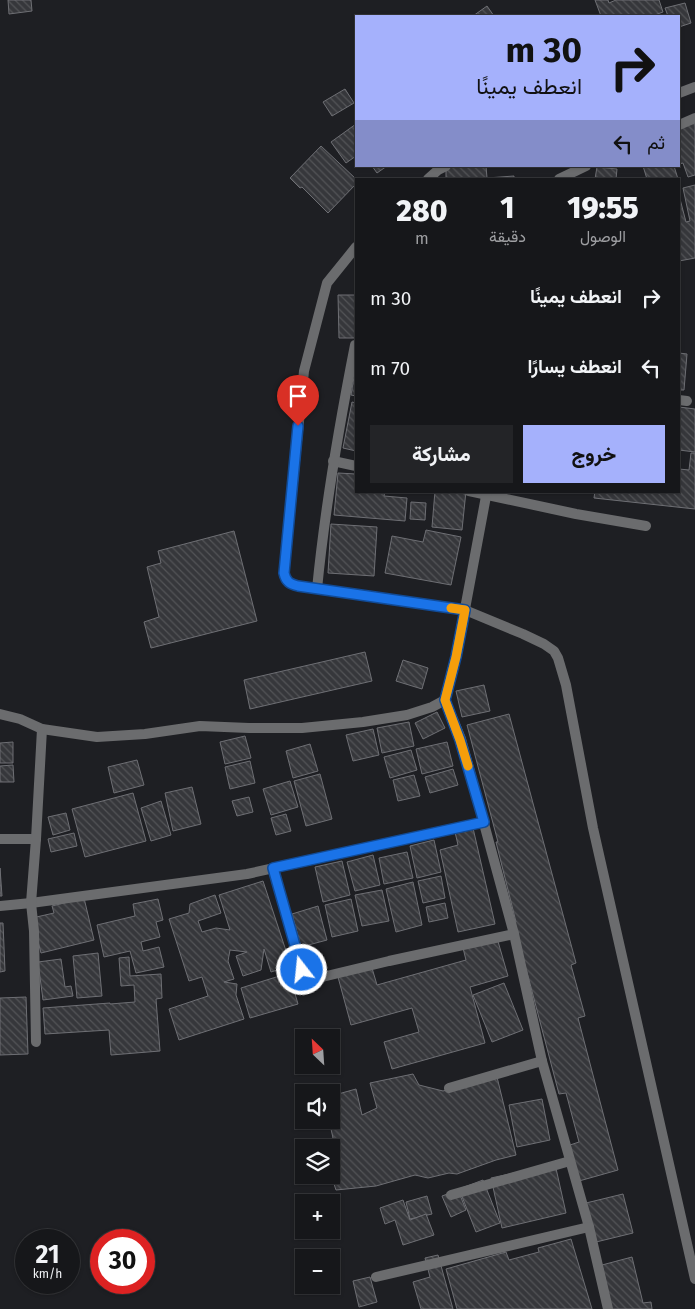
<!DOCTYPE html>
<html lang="ar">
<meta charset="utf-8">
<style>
:root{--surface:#16171a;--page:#232427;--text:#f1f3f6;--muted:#9e9fa2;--line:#353639;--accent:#a5b1fc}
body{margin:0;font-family:"Fira Sans",Vazirmatn,sans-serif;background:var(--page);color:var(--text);direction:rtl;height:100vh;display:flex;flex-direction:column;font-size:19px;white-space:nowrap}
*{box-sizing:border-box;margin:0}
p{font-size:16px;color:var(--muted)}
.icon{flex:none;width:28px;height:28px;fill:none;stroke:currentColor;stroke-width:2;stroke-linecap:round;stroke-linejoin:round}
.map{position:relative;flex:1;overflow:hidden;direction:ltr}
.side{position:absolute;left:355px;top:178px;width:325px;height:315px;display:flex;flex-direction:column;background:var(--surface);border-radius:0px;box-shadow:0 1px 4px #0004,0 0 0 1px var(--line);direction:rtl}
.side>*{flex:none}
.hud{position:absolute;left:355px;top:15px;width:325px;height:152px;border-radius:0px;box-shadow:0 1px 4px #0004,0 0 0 1px var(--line);direction:rtl;background:#a5b1fc;color:#111;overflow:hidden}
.needle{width:32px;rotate:335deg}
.fabs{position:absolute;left:295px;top:1029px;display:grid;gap:10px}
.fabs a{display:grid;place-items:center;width:45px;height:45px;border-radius:0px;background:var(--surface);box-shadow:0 1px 4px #0004,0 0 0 1px var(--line);font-size:25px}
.speed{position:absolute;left:15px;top:1229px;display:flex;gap:10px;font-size:25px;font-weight:700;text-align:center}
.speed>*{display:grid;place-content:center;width:65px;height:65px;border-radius:50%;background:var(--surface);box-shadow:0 1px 4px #0004,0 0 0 1px var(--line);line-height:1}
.speed small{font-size:12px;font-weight:400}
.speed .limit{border:8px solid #d22;background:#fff;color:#111}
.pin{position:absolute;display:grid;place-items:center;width:42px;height:42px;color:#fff;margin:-51px -21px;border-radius:50% 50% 50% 0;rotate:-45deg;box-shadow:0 0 5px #0007}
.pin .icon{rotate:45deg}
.me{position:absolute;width:55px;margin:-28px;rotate:344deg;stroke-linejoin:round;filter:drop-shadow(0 0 4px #0008)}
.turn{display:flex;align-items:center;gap:18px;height:105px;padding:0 15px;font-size:22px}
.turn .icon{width:65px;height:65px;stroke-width:2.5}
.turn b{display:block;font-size:35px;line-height:42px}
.then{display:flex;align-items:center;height:48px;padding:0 15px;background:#0003;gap:10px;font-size:19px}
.eta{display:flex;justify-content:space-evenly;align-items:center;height:85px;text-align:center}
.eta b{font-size:30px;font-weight:800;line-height:35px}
.button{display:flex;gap:10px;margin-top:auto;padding:10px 15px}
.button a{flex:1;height:58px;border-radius:0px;background:var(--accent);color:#111;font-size:20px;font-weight:800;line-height:58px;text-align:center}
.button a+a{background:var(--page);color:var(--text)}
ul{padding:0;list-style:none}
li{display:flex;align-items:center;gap:15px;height:70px;padding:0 15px}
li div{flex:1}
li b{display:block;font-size:19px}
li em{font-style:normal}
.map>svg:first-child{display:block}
.building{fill:url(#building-back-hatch);stroke:#6e6f74}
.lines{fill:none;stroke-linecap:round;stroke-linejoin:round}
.minor{stroke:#6b6c6e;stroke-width:10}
.route-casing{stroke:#114b97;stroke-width:12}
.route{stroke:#1a73e8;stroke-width:9}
.slow{stroke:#f59e0b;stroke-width:9}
</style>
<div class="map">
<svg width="695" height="1309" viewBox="0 0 695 1309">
<defs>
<pattern id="building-back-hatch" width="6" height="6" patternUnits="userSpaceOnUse" patternTransform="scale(1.25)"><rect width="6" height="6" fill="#36373b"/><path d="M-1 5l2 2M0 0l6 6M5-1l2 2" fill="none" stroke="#535457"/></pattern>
</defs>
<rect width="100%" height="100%" fill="#1e1f23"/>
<g class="building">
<polygon points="8,0 31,0 32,11 9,14"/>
<polygon points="595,0 608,0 609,3 616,0 659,0 663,12 652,16 601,16"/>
<polygon points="685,3 691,23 679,27 679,16 668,16 665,8"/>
<polygon points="487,6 494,16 473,16"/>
<polygon points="345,89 354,103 332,116 323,102"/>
<polygon points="695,116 695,175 688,177 683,163 679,164 679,122"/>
<polygon points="356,124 356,156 346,163 331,142"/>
<polygon points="321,146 356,179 356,184 328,213 302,187 300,188 290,178"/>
<polygon points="372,166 387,166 377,173"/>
<polygon points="446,166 486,166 487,178 514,176 514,179 446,179"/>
<polygon points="643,166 674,166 678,179 647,179"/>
<polygon points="597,167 617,169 616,179 595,179"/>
<polygon points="695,185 695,258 679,261 679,199 680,199 686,222 690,221 683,188"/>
<polygon points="338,295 356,295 356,338 339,338"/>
<polygon points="679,353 687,354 684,390 679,390"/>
<polygon points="356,365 356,396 351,395"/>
<polygon points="352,402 356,403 356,451 343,448"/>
<polygon points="679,407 695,409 695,452 679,450"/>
<polygon points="691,453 695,453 695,509 594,498 595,491 679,491 679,469 689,470"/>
<polygon points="338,473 356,474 356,491 385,491 384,496 407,498 405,521 334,515"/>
<polygon points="435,491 466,491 462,530 432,527"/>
<polygon points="411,502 426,503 425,520 410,519"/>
<polygon points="331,524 377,527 374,576 328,573"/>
<polygon points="426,530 461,537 451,585 385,573 392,536 423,542"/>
<polygon points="234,531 257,621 151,648 144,622 159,617 147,567 161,563 158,551"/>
<polygon points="365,652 372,681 250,709 244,680"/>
<polygon points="403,660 428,668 422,689 396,681"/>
<polygon points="484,685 490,711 462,717 456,691"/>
<polygon points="437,712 445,728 423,739 415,723"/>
<polygon points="509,714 576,963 571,965 585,1016 578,1018 618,1170 579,1181 570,1145 579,1142 566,1093 559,1094 528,976 513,923 516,922 496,842 498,842 467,725"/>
<polygon points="409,722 414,746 382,753 377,728"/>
<polygon points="373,729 379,755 353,761 346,735"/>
<polygon points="245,736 251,758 225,764 220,742"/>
<polygon points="13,742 13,763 0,763 0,743"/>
<polygon points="447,742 453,766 422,774 416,749"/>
<polygon points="310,744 318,771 293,778 286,751"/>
<polygon points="411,750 417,770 390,778 384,757"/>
<polygon points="137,760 144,785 114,793 108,767"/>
<polygon points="250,761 255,783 230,789 225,767"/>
<polygon points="13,765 14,782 0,782 0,766"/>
<polygon points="453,769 458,785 430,793 425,777"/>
<polygon points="320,774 332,819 306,826 294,781"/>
<polygon points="414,775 420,796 398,801 393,780"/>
<polygon points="290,781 298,807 271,815 263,789"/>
<polygon points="192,787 201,824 173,831 165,793"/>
<polygon points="133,793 146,841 85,857 72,809"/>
<polygon points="249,797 253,812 237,816 232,801"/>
<polygon points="161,801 171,835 151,841 141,808"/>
<polygon points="66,813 70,830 53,835 48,817"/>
<polygon points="286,814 291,831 276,835 271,818"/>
<polygon points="473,828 495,924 458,932 440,850 458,845 455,832"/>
<polygon points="74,833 77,846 51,852 48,839"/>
<polygon points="434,840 441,872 417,878 410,846"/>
<polygon points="407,852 413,878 384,884 379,858"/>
<polygon points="373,855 380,885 355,891 347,862"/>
<polygon points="342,861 350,895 323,902 315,867"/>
<polygon points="0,868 2,896 0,896"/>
<polygon points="441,876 445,898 423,903 418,881"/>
<polygon points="263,881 291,966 271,972 264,949 261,970 243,976 236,956 247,952 230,950 228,961 234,979 224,982 237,984 236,995 244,1019 179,1040 169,1009 208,996 202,977 189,981 169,919 189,913 190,904 215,895 221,913 198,921 202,932 216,928 230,930 219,895"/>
<polygon points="413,882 422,925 396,932 386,889"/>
<polygon points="382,890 389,921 362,926 355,895"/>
<polygon points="84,898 94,940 41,953 32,918 54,913 52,906"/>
<polygon points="158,899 163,920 156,922 160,937 141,942 143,951 159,947 164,967 136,973 130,951 104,957 97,925 135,916 133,904"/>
<polygon points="351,899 358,931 332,937 325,905"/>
<polygon points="445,903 448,918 429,922 426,907"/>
<polygon points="318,906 327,940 301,947 292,914"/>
<polygon points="0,923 3,923 5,971 0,972"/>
<polygon points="497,938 508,976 470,987 485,1043 392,1069 384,1042 419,1032 412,1008 351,1025 338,977 372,968 377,985 466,960 463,948"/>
<polygon points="98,953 102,996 77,998 73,956"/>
<polygon points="129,957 130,976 161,974 162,998 156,999 160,1051 111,1055 109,1030 45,1034 43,1008 110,1003 110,1004 135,1002 134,985 121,986 119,958"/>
<polygon points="61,959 65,987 71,986 73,996 43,1000 38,962"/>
<polygon points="289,973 298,1004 250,1018 241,988"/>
<polygon points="504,983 523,1030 492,1042 473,995"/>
<polygon points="26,997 28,1054 0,1055 0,998"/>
<polygon points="413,1074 419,1085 443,1091 497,1077 516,1155 496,1160 457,1174 449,1173 428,1178 415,1175 376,1186 336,1190 331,1175 331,1148 323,1148 322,1145 333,1138 329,1120 331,1120 331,1096 356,1089 362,1115 377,1108 370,1083"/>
<polygon points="542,1099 550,1140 517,1147 509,1105"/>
<polygon points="555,1164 566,1213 502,1228 491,1178"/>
<polygon points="483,1180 500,1223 476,1232 459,1189"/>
<polygon points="458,1190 466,1210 451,1217 442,1196"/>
<polygon points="623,1194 633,1233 596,1242 586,1203"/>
<polygon points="427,1196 432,1214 410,1219 406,1202"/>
<polygon points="403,1200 410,1220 426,1214 434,1235 403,1245 395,1220 385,1224 380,1208"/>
<polygon points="571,1239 592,1309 457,1309 446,1269 506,1252 509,1260 539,1252 538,1248"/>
<polygon points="438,1255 453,1309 421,1309 413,1282 430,1277 425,1258"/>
<polygon points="632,1257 643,1303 651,1302 652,1309 612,1309 602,1265"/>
<polygon points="370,1277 377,1302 359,1307 353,1281"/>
</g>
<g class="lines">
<g class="minor">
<polyline points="679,93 695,87"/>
<polyline points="679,125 695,118"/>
<polyline points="428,179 438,170 446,166"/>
<polyline points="559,179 586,166"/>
<path d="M 356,247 L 327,283 L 304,371 L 284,573 C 286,582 290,584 298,586 L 465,610 L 523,634 L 544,644 L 554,651 L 558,658 L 566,685 L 593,828 L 695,1279"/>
<polyline points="679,400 687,401"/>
<polyline points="333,461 356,466"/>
<polyline points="469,491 576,514 646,526"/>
<path d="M 317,589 C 325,507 339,426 355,345 L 356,346"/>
<polyline points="445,700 461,739 514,934 542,1061 589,1227 608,1309"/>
<polyline points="0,714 20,719 42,729 97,737 145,734 200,726 249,728 302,728 363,722 407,715 432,707 445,700 456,657 487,491"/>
<polyline points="0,839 36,839"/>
<polyline points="273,868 302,971 308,978 314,979 389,961 514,934"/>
<polyline points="0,906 31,903 247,874 484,822"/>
<polyline points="36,1042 34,931 31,903 36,839 42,729"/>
<polyline points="449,1088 542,1061"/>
<polyline points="451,1195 570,1161"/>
<polyline points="376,1277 589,1227"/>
</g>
</g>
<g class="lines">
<g class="route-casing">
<path id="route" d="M 298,426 L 284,573 C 286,582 290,584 298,586 L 465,610 L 456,657 L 445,700 L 460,740 L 484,822 L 273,868 L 302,970"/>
</g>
<use href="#route" class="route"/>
<polyline class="slow" points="451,608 465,610 456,657 445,700 460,740 468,766"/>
</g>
</svg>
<div class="fabs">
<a><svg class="needle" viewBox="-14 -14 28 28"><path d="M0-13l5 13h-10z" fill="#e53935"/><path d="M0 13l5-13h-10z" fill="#9e9fa2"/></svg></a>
<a><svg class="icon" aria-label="sound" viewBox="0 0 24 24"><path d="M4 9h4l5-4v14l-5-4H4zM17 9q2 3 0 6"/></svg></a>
<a><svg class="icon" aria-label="layers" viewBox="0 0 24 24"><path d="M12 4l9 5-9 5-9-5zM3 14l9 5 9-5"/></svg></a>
<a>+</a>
<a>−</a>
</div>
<div class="speed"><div>21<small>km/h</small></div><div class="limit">30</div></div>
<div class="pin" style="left:298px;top:426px;background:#d93025"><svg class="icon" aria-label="arrive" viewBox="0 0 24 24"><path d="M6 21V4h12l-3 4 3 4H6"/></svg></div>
<svg class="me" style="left:302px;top:970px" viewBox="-20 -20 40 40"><circle r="17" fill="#1a73e8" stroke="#fff" stroke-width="3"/><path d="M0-11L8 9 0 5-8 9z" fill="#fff"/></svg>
<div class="hud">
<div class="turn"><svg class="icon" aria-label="right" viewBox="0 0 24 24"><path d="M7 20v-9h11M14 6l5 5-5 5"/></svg><div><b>30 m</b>انعطف يمينًا</div></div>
<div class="then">ثم<svg class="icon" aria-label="left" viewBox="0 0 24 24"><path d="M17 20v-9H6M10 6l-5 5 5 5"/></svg></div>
</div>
<section class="side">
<div class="eta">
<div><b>19:55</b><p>الوصول</p></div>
<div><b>1</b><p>دقيقة</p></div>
<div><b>280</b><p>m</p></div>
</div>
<ul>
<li><svg class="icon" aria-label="right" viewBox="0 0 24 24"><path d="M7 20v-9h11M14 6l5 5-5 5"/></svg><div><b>انعطف يمينًا</b></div><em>30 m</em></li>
<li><svg class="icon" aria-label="left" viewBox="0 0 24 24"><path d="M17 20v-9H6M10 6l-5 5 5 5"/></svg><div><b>انعطف يسارًا</b></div><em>70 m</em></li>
</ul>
<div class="button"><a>خروج</a><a>مشاركة</a></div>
</section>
</div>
